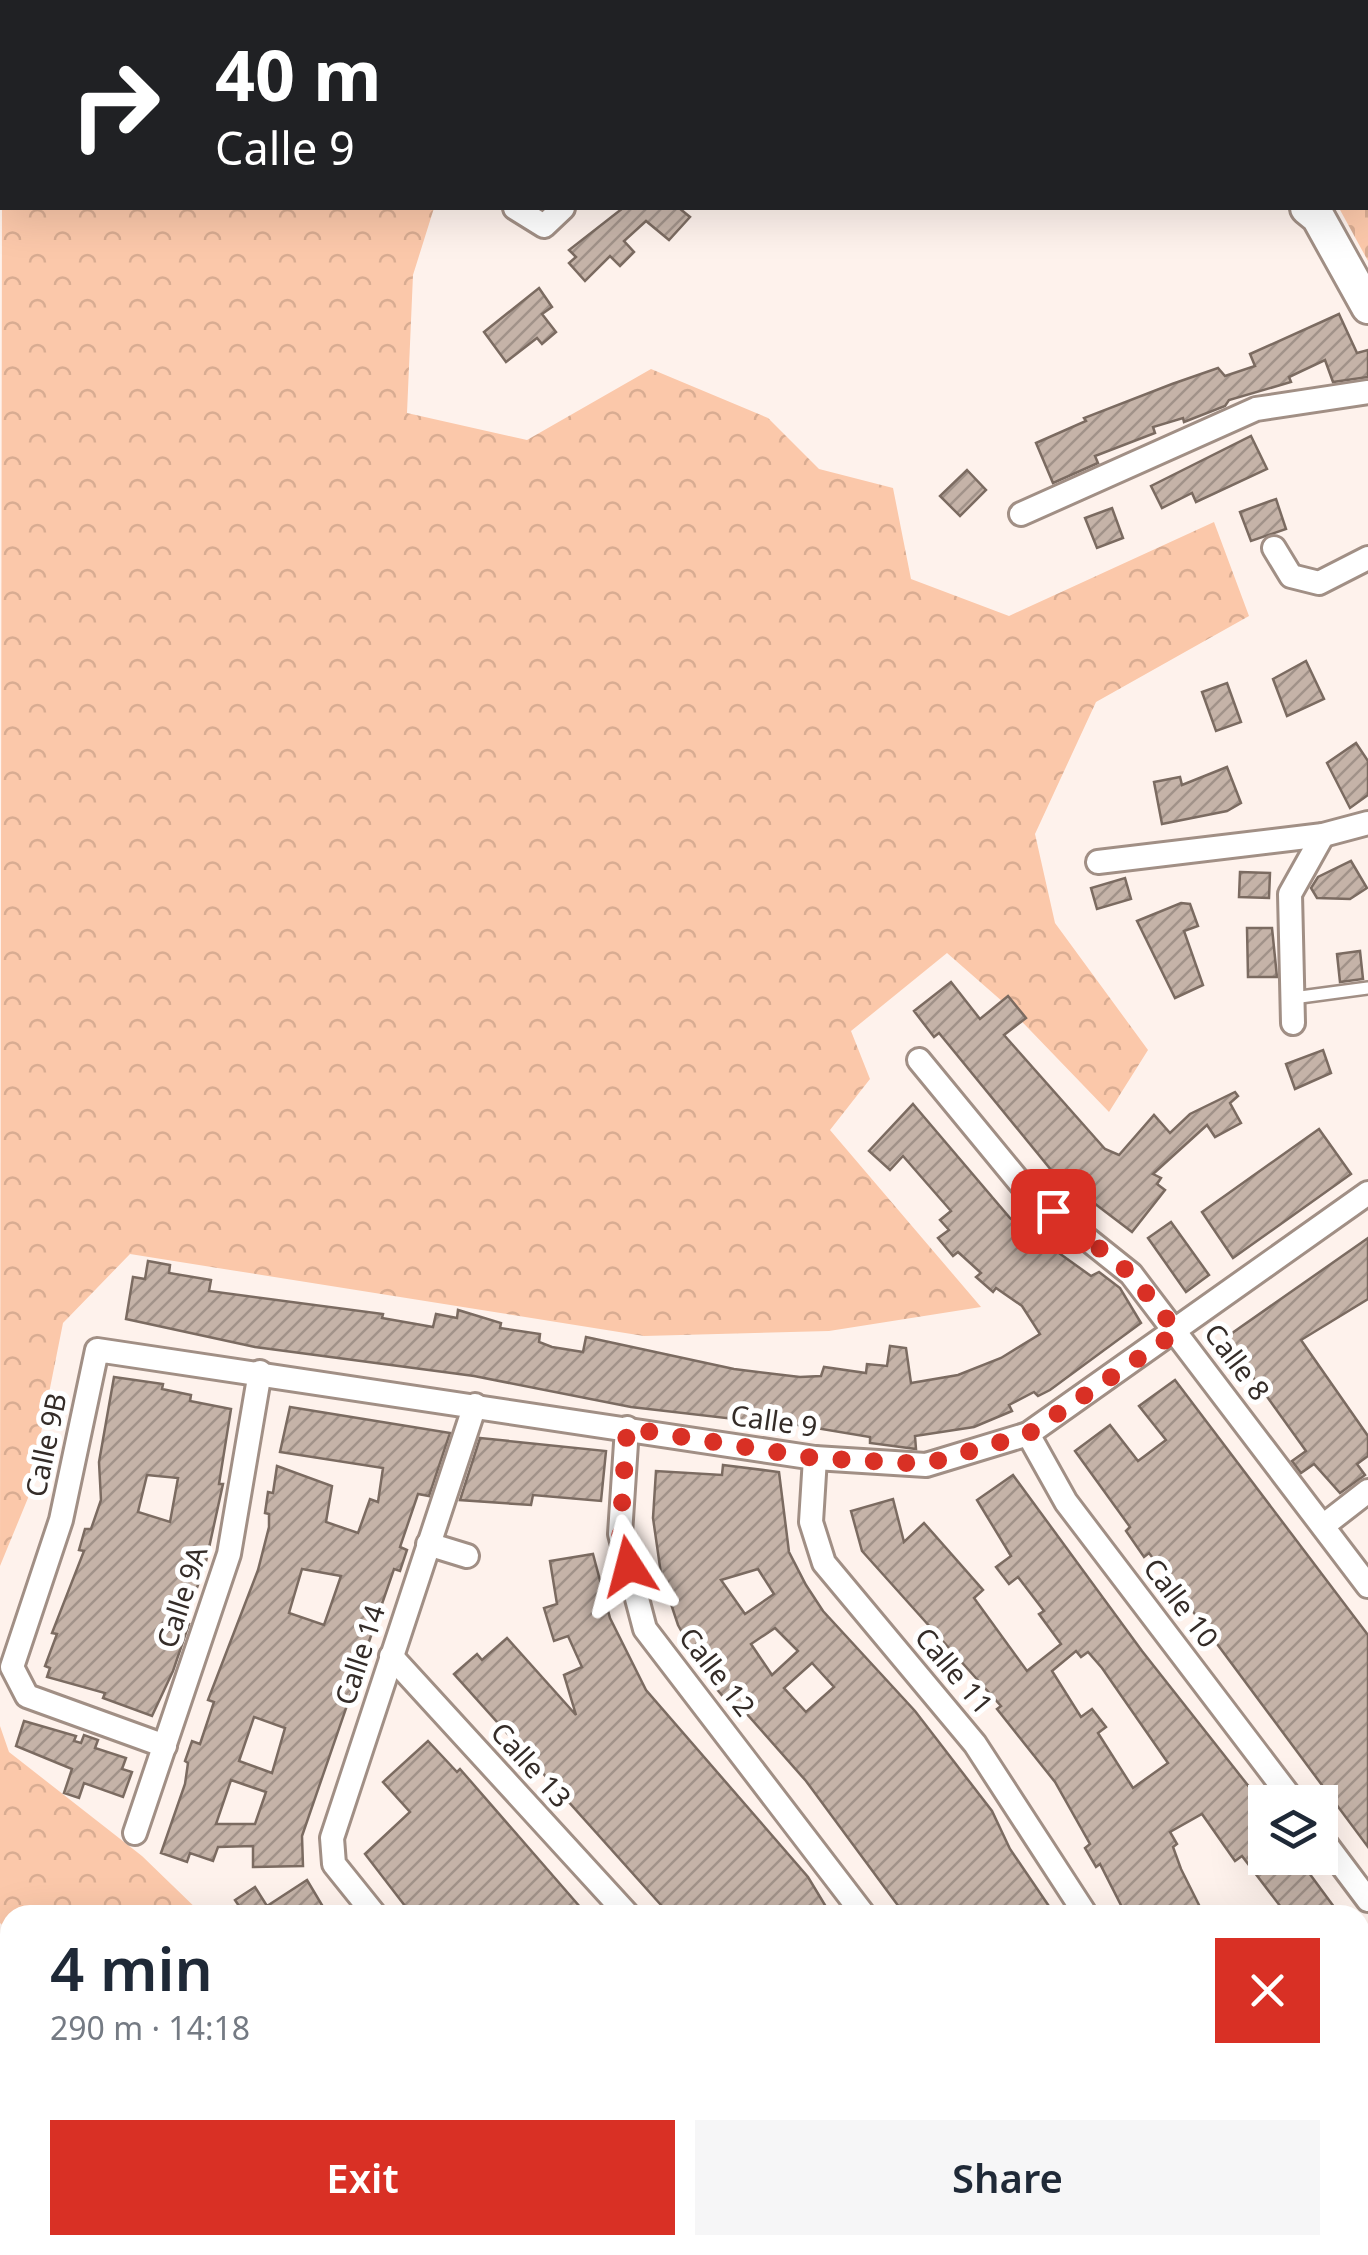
<!DOCTYPE html>
<meta charset="utf-8">
<style>
:root{--surface:#fff;--page:#f6f6f7;--text:#1f2937;--muted:#747a83;--accent:#d93025}
body{margin:0;font-family:"Noto Sans",sans-serif;background:var(--page);color:var(--text);height:100vh;display:flex;flex-direction:column;font-size:38px;white-space:nowrap}
*{box-sizing:border-box;margin:0}
p{font-size:32px;color:var(--muted)}
.icon{flex:none;width:55px;height:55px;fill:none;stroke:currentColor;stroke-width:2;stroke-linecap:round;stroke-linejoin:round}
.map{position:relative;flex:1;overflow:hidden}
.drawer{position:absolute;left:0px;top:1905px;width:1370px;height:350px;display:flex;flex-direction:column;background:var(--surface);border-radius:30px 30px 0 0;box-shadow:0 10px 40px #0002}
.drawer>*{flex:none}
.top-card{position:absolute;left:0px;top:0px;width:1370px;height:210px;box-shadow:0 10px 40px #0002;background:#202124;color:#fff;overflow:hidden}
.buttons{position:absolute;left:1248px;top:1785px;display:grid;gap:20px}
.buttons a{display:grid;place-items:center;width:90px;height:90px;border-radius:0px;background:var(--surface);box-shadow:0 10px 40px #0002;font-size:50px}
.pin{position:absolute;display:grid;place-items:center;width:85px;height:85px;color:#fff;margin:-42px;border-radius:20px;box-shadow:0 5px 15px #0006}
.me{position:absolute;width:110px;margin:-55px;rotate:351deg;stroke-linejoin:round;filter:drop-shadow(0 0 8px #0008)}
.turn{display:flex;align-items:center;gap:35px;height:210px;padding:0 50px;font-size:45px}
.turn .icon{width:130px;height:130px;stroke-width:2.5}
.turn b{display:block;font-size:70px;line-height:85px}
.round{display:grid;place-items:center;flex:none;width:105px;height:105px;border-radius:0px;background:var(--page)}
.head{display:flex;align-items:center;justify-content:space-between;height:170px;padding:0 50px}
h1{font-size:60px;font-weight:600;line-height:75px}
.button{display:flex;gap:20px;margin-top:auto;padding:20px 50px}
.button a{flex:1;height:115px;border-radius:0px;background:var(--accent);color:#fff;font-size:40px;font-weight:600;line-height:115px;text-align:center}
.button a+a{background:var(--page);color:var(--text)}
.map>svg:first-child{display:block}
.forest{fill:url(#forest-crowns)}
.cemetery{fill:url(#cemetery-stones)}
.building{fill:url(#building-hatch);stroke:#7b6b61;stroke-width:2.5;fill-rule:evenodd}
.lines{fill:none;stroke-linecap:round;stroke-linejoin:round}
.lane-casing{stroke:#a18f85;stroke-width:16}
.street-casing{stroke:#a18f85;stroke-width:28}
.secondary-casing{stroke:#a18f85;stroke-width:38}
.lane{stroke:#fff;stroke-width:11}
.street{stroke:#fff;stroke-width:22}
.secondary{stroke:#fff;stroke-width:32}
.route{stroke:#d93025;stroke-width:18;stroke-dasharray:0 32.4}
.labels{text-anchor:middle;stroke-width:10;stroke-linejoin:round;paint-order:stroke}
.street-label{font-size:28px;fill:#342c28;stroke:#fff}
</style>
<div class="map">
<svg width="1368" height="2255" viewBox="0 0 1368 2255">
<defs>
<pattern id="forest-crowns" width="20" height="18" patternUnits="userSpaceOnUse" patternTransform="scale(2.5)"><rect width="20" height="18" fill="#fbc8aa"/><path d="M2 6a3 3 0 1 1 6 0M12 15a3 3 0 1 1 6 0" fill="none" stroke="#d8ac92"/></pattern>
<pattern id="cemetery-stones" width="16" height="16" patternUnits="userSpaceOnUse" patternTransform="scale(2.5)"><rect width="16" height="16" fill="#fbc8aa"/><path d="M2 7V4a2 2 0 0 1 4 0v3zM10 15v-3a2 2 0 0 1 4 0v3z" fill="#d8ac92"/></pattern>
<pattern id="building-hatch" width="6" height="6" patternUnits="userSpaceOnUse" patternTransform="scale(2.5)"><rect width="6" height="6" fill="#c5b3a8"/><path d="M-1 1l2-2M0 6l6-6M5 7l2-2" fill="none" stroke="#a19289"/></pattern>
</defs>
<rect width="100%" height="100%" fill="#fef2ec"/>
<g class="forest">
<polygon points="2,181 2,208 434,208 413,275 407,413 527,440 651,369 768,418 819,469 893,488 911,579 1009,616 1214,522 1249,616 1096,702 1035,834 1055,923 1148,1050 1109,1112 1003,1002 947,953 851,1031 870,1079 830,1130 981,1307 829,1331 644,1336 130,1254 63,1323 28,1498 0,1566"/>
<polygon points="0,1726 9,1752 142,1856 203,1915 10,1915 10,1932 0,1923"/>
<polygon points="325,2245 477,2245 482,2255 332,2255"/>
</g>
<polygon class="cemetery" points="1138,0 1368,0 1368,261 1339,208 1368,208 1368,2"/>
<g class="building">
<polygon points="623,208 679,208 690,217 669,240 646,221 624,241 634,252 620,266 610,256 585,281 569,263 576,257 569,250"/>
<polygon points="539,288 552,307 542,314 556,332 542,344 537,338 506,362 484,332"/>
<polygon points="1339,314 1357,353 1368,350 1368,377 1333,382 1325,360 1289,377 1291,382 1229,400 1225,406 1184,422 1183,418 1153,427 1155,433 1095,456 1098,463 1053,483 1036,443 1086,421 1084,418 1172,384 1218,368 1225,376 1255,366 1250,354"/>
<polygon points="1251,436 1267,469 1196,502 1192,493 1162,508 1151,486"/>
<polygon points="967,470 986,490 960,516 940,496"/>
<polygon points="1276,499 1286,529 1251,541 1240,512"/>
<polygon points="1112,508 1123,538 1097,548 1085,518"/>
<polygon points="1306,661 1324,699 1287,716 1273,679"/>
<polygon points="1227,683 1241,722 1216,731 1202,692"/>
<polygon points="1356,743 1368,761 1368,795 1350,808 1327,763"/>
<polygon points="1227,767 1241,803 1227,811 1162,824 1154,782 1180,777 1182,785"/>
<polygon points="1351,861 1367,888 1350,899 1317,898 1311,888 1318,877"/>
<polygon points="1240,872 1270,873 1269,898 1239,897"/>
<polygon points="1125,878 1131,899 1097,909 1091,888"/>
<polygon points="1181,903 1190,904 1198,926 1184,931 1203,985 1175,998 1137,921"/>
<polygon points="1247,928 1272,928 1277,977 1248,977"/>
<polygon points="1360,951 1363,979 1340,982 1337,954"/>
<polygon points="951,982 980,1019 1008,996 1026,1018 1004,1035 1105,1149 1119,1155 1154,1115 1170,1133 1190,1114 1235,1092 1238,1096 1230,1103 1241,1123 1215,1137 1207,1125 1153,1174 1161,1178 1157,1184 1165,1190 1132,1232 1052,1171 939,1033 934,1037 914,1011"/>
<polygon points="1323,1050 1331,1073 1295,1089 1286,1064"/>
<polygon points="913,1104 1010,1218 1091,1276 1099,1272 1120,1288 1141,1323 1050,1390 1038,1396 1034,1392 1009,1405 1012,1411 974,1427 915,1436 916,1449 870,1443 870,1437 762,1419 759,1428 735,1424 735,1419 631,1407 474,1376 255,1347 126,1319 133,1277 145,1279 148,1261 170,1265 169,1273 211,1280 209,1291 383,1314 382,1318 433,1327 436,1314 457,1318 458,1310 501,1323 500,1328 540,1334 539,1342 552,1347 583,1352 586,1337 734,1369 800,1377 821,1376 824,1367 866,1373 867,1364 887,1366 890,1346 906,1348 911,1383 958,1375 1001,1358 1040,1334 1022,1306 996,1288 993,1292 976,1277 981,1273 958,1252 953,1256 938,1238 949,1230 940,1220 951,1211 903,1156 890,1170 869,1151"/>
<polygon points="1319,1129 1351,1174 1233,1258 1202,1212"/>
<polygon points="1171,1222 1209,1275 1186,1292 1148,1238"/>
<polygon points="1368,1238 1368,1299 1301,1340 1368,1436 1368,1456 1357,1464 1365,1475 1340,1493 1314,1464 1301,1473 1292,1461 1306,1451 1225,1338"/>
<path d="M 114,1377 L 163,1384 L 162,1389 L 191,1395 L 190,1401 L 231,1409 L 219,1484 L 223,1484 L 205,1566 L 184,1623 L 189,1624 L 173,1671 L 152,1716 L 103,1698 L 105,1693 L 47,1677 L 50,1668 L 45,1666 L 57,1634 L 52,1633 L 84,1551 L 79,1550 L 85,1529 L 91,1529 L 101,1500 L 99,1462 ZM 147,1475 L 178,1478 L 170,1522 L 138,1512 Z"/>
<polygon points="1175,1380 1368,1635 1368,1847 1177,1590 1149,1553 1144,1557 1126,1531 1130,1527 1075,1451 1110,1425 1138,1461 1166,1440 1139,1406"/>
<path d="M 290,1407 L 450,1433 L 429,1496 L 418,1494 L 400,1547 L 407,1550 L 400,1571 L 394,1569 L 302,1836 L 303,1866 L 253,1867 L 253,1846 L 218,1847 L 213,1861 L 190,1853 L 187,1862 L 161,1853 L 185,1784 L 188,1763 L 185,1761 L 192,1741 L 200,1744 L 214,1702 L 208,1700 L 258,1570 L 269,1527 L 269,1514 L 265,1513 L 268,1492 L 273,1493 L 277,1466 L 332,1486 L 326,1522 L 358,1533 L 370,1499 L 378,1502 L 383,1468 L 280,1452 ZM 302,1569 L 341,1576 L 324,1625 L 289,1613 ZM 254,1717 L 285,1728 L 272,1773 L 239,1761 ZM 231,1780 L 266,1792 L 255,1824 L 216,1824 Z"/>
<polygon points="480,1438 606,1451 601,1501 533,1495 531,1505 460,1500"/>
<path d="M 723,1465 L 779,1472 L 789,1552 L 806,1585 L 823,1611 L 915,1711 L 992,1811 L 1010,1849 L 1055,1915 L 905,1915 L 806,1781 L 738,1704 L 733,1709 L 707,1677 L 678,1625 L 661,1574 L 653,1518 L 656,1471 L 722,1475 ZM 758,1569 L 774,1594 L 745,1614 L 721,1580 ZM 775,1628 L 798,1651 L 772,1675 L 751,1644 ZM 812,1663 L 834,1687 L 806,1712 L 784,1688 Z"/>
<path d="M 1013,1475 L 1142,1651 L 1265,1807 L 1265,1858 L 1298,1858 L 1340,1915 L 1287,1915 L 1242,1856 L 1235,1861 L 1202,1814 L 1170,1832 L 1177,1844 L 1173,1847 L 1181,1869 L 1204,1915 L 1126,1915 L 1100,1864 L 1096,1867 L 1085,1848 L 1090,1844 L 1055,1782 L 997,1709 L 1001,1706 L 862,1551 L 851,1511 L 893,1499 L 904,1542 L 924,1523 L 983,1590 L 974,1598 L 1027,1671 L 1061,1644 L 1039,1614 L 1044,1611 L 1018,1577 L 1009,1584 L 996,1567 L 1011,1556 L 977,1500 ZM 1076,1651 L 1081,1657 L 1088,1652 L 1102,1668 L 1168,1763 L 1133,1788 L 1098,1733 L 1106,1727 L 1092,1709 L 1081,1717 L 1052,1671 Z"/>
<polygon points="593,1554 610,1618 646,1690 808,1877 831,1915 670,1915 454,1674 477,1654 482,1660 507,1638 576,1715 564,1675 582,1667 568,1636 554,1641 544,1608 557,1604 550,1561"/>
<polygon points="24,1721 76,1736 74,1741 81,1743 84,1735 98,1740 95,1748 126,1758 122,1769 132,1772 123,1797 84,1783 79,1798 64,1793 72,1769 16,1746"/>
<polygon points="428,1741 457,1772 460,1769 587,1915 412,1915 365,1854 410,1812 383,1782"/>
<polygon points="307,1880 322,1905 306,1915 245,1915 235,1900 255,1887 267,1906"/>
</g>
<g class="lines">
<g class="lane-casing">
<g id="lane">
<polyline points="60,2 63,0"/>
<polyline points="0,23 2,23"/>
<polyline points="1293,998 1368,988"/>
</g>
</g>
<g class="street-casing">
<g id="street">
<polyline points="732,2 734,0"/>
<polyline points="515,208 544,226 563,208"/>
<polyline points="1021,514 1256,409 1368,392"/>
<polyline points="1274,548 1291,576 1319,583 1368,558"/>
<polyline points="1098,862 1323,835 1368,823"/>
<polyline points="1293,1023 1290,894 1323,835"/>
<polyline points="919,1060 1026,1190 1131,1274 1368,1586"/>
<polyline points="627,1428 620,1534 645,1629 864,1915"/>
<polyline points="1028,1434 1066,1502 1294,1802"/>
<polyline points="815,1458 811,1522 824,1563 975,1744 1086,1915"/>
<polyline points="1323,1526 1368,1491"/>
<polyline points="428,1544 467,1556"/>
<polyline points="391,1656 628,1915"/>
<polyline points="165,1746 27,1696 12,1667 61,1520 97,1350 815,1458 926,1465 1028,1434 1368,1193"/>
<polyline points="135,1833 229,1554 260,1372"/>
<polyline points="1320,1836 1368,1900"/>
<polyline points="375,1915 334,1864 332,1838 475,1405"/>
<polyline points="1360,1975 1368,1969"/>
<polyline points="0,2075 10,2083"/>
<polyline points="1360,2208 1368,2202"/>
<polyline points="170,2245 178,2255"/>
<polyline points="617,2245 622,2255"/>
<polyline points="822,2245 825,2255"/>
<polyline points="1021,2245 1026,2255"/>
<polyline points="1228,2245 1231,2255"/>
<polyline points="26,2255 34,2245"/>
<polyline points="1269,2255 1294,2245"/>
</g>
</g>
<g class="secondary-casing">
<g id="secondary">
<polyline points="1074,0 1077,2"/>
<polyline points="1307,208 1318,217 1368,307"/>
</g>
</g>
<use href="#lane" class="lane"/>
<use href="#street" class="street"/>
<use href="#secondary" class="secondary"/>
</g>
<g class="lines">
<polyline class="route" points="629,1566 620,1534 627,1428 814,1458 926,1464 1028,1434 1177,1332 1131,1274 1053,1211"/>
</g>
<g class="labels">
<g class="street-label">
<text transform="translate(1237 1362) rotate(53)" y="10">Calle 8</text>
<text transform="translate(774 1421) rotate(8)" y="10">Calle 9</text>
<text transform="translate(46 1445) rotate(-78)" y="10">Calle 9B</text>
<text transform="translate(182 1597) rotate(-72)" y="10">Calle 9A</text>
<text transform="translate(1181 1603) rotate(53)" y="10">Calle 10</text>
<text transform="translate(360 1655) rotate(-72)" y="10">Calle 14</text>
<text transform="translate(954 1671) rotate(50)" y="10">Calle 11</text>
<text transform="translate(717 1672) rotate(52)" y="10">Calle 12</text>
<text transform="translate(531 1765) rotate(48)" y="10">Calle 13</text>
</g>
</g>
</svg>
<div class="buttons">
<a><svg class="icon" aria-label="layers" viewBox="0 0 24 24"><path d="M12 4l9 5-9 5-9-5zM3 14l9 5 9-5"/></svg></a>
</div>
<div class="pin" style="left:1053px;top:1211px;background:#d93025"><svg class="icon" aria-label="arrive" viewBox="0 0 24 24"><path d="M6 21V4h12l-3 4 3 4H6"/></svg></div>
<svg class="me" style="left:629px;top:1566px" viewBox="-20 -20 40 40"><path d="M0-17L14 15 0 8-14 15z" fill="#d93025" stroke="#fff" stroke-width="4"/></svg>
<div class="top-card">
<div class="turn"><svg class="icon" aria-label="right" viewBox="0 0 24 24"><path d="M7 20v-9h11M14 6l5 5-5 5"/></svg><div><b>40 m</b>Calle 9</div></div>
</div>
<section class="drawer">
<div class="head"><div><h1>4 min</h1><p>290 m · 14:18</p></div><a class="round" style="background:#d93025;color:#fff"><svg class="icon" aria-label="close" viewBox="0 0 24 24"><path d="M6 6l12 12M18 6L6 18"/></svg></a></div>
<div class="button"><a>Exit</a><a>Share</a></div>
</section>
</div>
